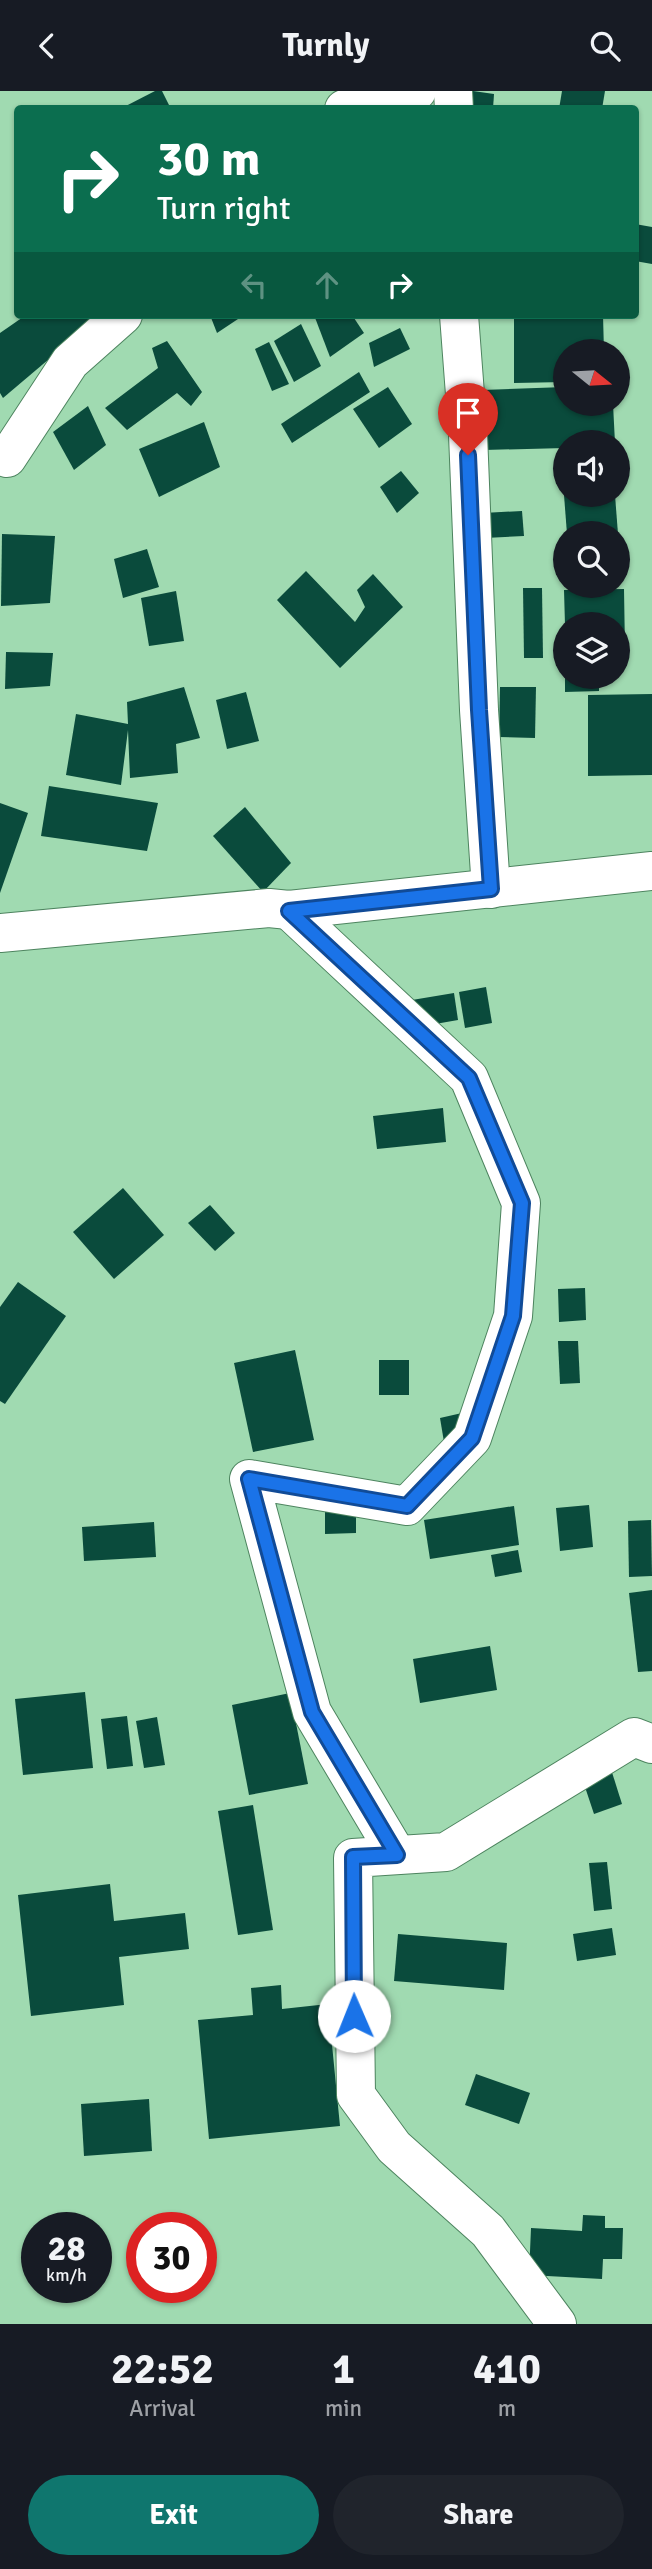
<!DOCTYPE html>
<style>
:root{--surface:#171b24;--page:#20242c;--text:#f1f3f6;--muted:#9ea1a6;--accent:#0f766e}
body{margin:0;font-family:Signika,sans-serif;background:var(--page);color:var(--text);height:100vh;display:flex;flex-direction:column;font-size:26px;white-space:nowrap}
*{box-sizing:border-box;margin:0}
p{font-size:23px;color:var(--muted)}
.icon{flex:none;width:38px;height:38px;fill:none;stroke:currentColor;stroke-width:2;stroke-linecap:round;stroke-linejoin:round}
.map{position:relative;height:2233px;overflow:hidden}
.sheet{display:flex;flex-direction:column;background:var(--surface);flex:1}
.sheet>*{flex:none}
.guide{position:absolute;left:14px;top:14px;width:625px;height:214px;border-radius:7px;box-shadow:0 2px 5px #0004;background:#0b6e4f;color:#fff;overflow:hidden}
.needle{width:46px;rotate:108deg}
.buttons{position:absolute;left:553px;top:248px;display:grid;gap:14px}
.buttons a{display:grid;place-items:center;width:77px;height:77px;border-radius:50%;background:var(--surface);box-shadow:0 2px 5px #0004;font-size:35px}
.speed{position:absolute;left:21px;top:2121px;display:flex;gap:14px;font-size:35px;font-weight:700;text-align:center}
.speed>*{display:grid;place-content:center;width:91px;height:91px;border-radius:50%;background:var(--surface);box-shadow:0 2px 5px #0004;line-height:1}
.speed small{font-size:18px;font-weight:400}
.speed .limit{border:10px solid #d22;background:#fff;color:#111}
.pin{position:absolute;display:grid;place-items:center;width:60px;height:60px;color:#fff;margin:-72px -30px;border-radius:50% 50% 50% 0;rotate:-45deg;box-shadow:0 0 7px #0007}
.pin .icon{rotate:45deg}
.me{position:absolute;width:77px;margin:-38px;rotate:359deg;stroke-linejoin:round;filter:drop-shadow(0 0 5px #0008)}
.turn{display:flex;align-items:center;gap:24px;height:147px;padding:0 28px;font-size:32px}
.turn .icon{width:91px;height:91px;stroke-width:2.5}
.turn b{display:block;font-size:49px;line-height:60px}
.lanes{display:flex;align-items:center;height:66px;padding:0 28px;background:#0003;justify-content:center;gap:35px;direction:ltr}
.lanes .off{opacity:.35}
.eta{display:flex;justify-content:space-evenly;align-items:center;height:119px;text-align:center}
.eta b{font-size:42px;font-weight:700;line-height:49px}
.primary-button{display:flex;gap:14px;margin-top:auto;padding:14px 28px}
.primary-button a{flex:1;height:80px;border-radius:42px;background:var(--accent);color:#fff;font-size:28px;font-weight:700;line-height:80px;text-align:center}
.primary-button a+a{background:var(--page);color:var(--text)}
header{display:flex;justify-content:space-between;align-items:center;height:91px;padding:0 28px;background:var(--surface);font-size:32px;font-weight:700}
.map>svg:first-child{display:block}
.building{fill:#0a4b3c}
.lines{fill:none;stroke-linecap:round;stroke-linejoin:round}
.minor-casing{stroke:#4d845f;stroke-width:40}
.minor{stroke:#fff;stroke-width:38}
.route-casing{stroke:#114b97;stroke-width:18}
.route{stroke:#1a73e8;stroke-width:12}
</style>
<header><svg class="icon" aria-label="back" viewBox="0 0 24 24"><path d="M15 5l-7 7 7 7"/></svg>Turnly<svg class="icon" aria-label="search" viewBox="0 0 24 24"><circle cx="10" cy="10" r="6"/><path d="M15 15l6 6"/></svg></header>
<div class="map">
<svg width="652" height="2233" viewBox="0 0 652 2233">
<rect width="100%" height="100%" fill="#a0dab1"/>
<g class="building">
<polygon points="155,0 162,0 171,18 120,18"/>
<polygon points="473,0 494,3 493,18 472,18"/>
<polygon points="562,0 605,0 602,18 559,18"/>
<polygon points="635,133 652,136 652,173 635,170"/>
<polygon points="26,224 101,224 3,307 0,302 0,242"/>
<polygon points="210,224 244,224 217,242"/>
<polygon points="314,224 352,224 364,242 330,266"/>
<polygon points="603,224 604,261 565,261 565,291 514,292 514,225"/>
<polygon points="301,233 321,275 294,291 274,250"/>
<polygon points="400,237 410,258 374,276 369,252"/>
<polygon points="167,250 202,301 191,315 177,302 127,339 105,317 158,277 152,257"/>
<polygon points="269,251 289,293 272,300 255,258"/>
<polygon points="359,281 370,301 292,352 281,333"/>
<polygon points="388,296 412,333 379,357 353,318"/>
<polygon points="565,296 565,313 613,313 615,352 565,352 565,357 484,359 482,299"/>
<polygon points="88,315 106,354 74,379 53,341"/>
<polygon points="204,331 220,376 159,406 139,358"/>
<polygon points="401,380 419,402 397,422 380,396"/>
<polygon points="564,404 615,404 618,443 567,443"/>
<polygon points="522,420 524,445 485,447 483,422"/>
<polygon points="2,443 55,445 50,512 1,515"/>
<polygon points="147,458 159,496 123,507 114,468"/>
<polygon points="306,480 355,531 365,516 357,499 373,483 403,516 340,577 277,509"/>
<polygon points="523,497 542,497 543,567 524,567"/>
<polygon points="624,498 625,559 618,560 618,534 565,534 564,499"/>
<polygon points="176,500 184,550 149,555 141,507"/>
<polygon points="6,561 53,562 50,595 5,598"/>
<polygon points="565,586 599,586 599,600 565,601"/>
<polygon points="184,596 200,647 176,653 178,682 130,687 128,639 121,694 66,684 76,623 128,633 127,611"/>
<polygon points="500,596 536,596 535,647 499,646"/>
<polygon points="246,601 259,650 227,658 216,609"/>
<polygon points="652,603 652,684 588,685 588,604"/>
<polygon points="49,695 158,712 147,760 41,745"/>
<polygon points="0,712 28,722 0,802"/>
<polygon points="245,716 291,772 263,801 213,745"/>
<polygon points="486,896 492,932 465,937 459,901"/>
<polygon points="454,902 458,929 418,936 412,909"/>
<polygon points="443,1017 446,1051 377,1058 373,1025"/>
<polygon points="123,1097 164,1144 114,1188 73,1141"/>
<polygon points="210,1114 235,1142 215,1160 188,1132"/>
<polygon points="18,1191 66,1225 5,1313 0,1310 0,1216"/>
<polygon points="585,1197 586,1229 559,1231 558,1198"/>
<polygon points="558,1250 578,1250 580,1292 560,1293"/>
<polygon points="295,1259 314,1349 253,1361 234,1272"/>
<rect x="379" y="1269" width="30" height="35"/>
<polygon points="462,1322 467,1346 444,1351 440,1327"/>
<polygon points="325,1411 356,1411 356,1442 325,1443"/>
<polygon points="589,1414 593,1456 560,1460 556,1417"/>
<polygon points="514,1415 519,1454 430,1468 424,1429"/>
<polygon points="651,1429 652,1485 629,1486 628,1430"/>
<polygon points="154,1431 156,1466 84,1470 82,1436"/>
<polygon points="518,1459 522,1481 495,1486 491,1464"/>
<polygon points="652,1499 652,1580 638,1581 629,1502"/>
<polygon points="490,1555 497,1599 420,1612 413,1568"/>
<polygon points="85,1601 93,1677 23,1684 15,1608"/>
<polygon points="290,1602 308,1693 249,1704 232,1614"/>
<polygon points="127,1625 133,1675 107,1678 101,1628"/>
<polygon points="157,1626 165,1674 144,1677 136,1630"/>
<polygon points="610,1675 622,1713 594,1723 581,1684"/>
<polygon points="253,1714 273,1839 238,1844 218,1720"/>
<polygon points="607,1771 612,1818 594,1820 589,1772"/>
<polygon points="110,1793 114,1830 185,1822 189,1858 119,1866 124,1914 31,1925 18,1804"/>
<polygon points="612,1837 616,1864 577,1870 573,1843"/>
<polygon points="398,1843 507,1852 504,1899 394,1890"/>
<polygon points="281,1894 282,1918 328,1913 340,2035 209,2048 198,1929 253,1924 251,1897"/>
<polygon points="476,1983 530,2002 519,2033 465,2014"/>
<polygon points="149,2008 152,2060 84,2065 81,2013"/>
<polygon points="583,2124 605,2125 605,2137 623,2137 622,2168 603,2168 602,2188 529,2184 531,2137 582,2140"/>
</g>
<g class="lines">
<g class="minor-casing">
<g id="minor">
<polyline points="453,0 454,18"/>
<polyline points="344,18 417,0"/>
<polyline points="459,224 468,343 479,619 491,798"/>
<polyline points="7,367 70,271 123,224"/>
<polyline points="289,819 469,987 521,1112 513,1225 472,1347 407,1415 249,1388 312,1621 397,1764"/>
<polyline points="0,842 269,817 289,819 652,780"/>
<polyline points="557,2233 488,2140 394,2056 356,2004 353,1767 446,1761 634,1646 652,1653"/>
</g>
</g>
<use href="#minor" class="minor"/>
</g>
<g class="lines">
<g class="route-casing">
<polyline id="route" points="354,1925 353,1766 397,1764 312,1621 249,1388 407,1415 472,1347 513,1225 522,1112 469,987 289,820 491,798 479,619 468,364"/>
</g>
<use href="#route" class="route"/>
</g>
</svg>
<div class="buttons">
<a><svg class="needle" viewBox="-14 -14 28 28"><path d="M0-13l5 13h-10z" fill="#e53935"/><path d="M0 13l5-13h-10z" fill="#9ea1a6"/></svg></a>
<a><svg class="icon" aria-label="sound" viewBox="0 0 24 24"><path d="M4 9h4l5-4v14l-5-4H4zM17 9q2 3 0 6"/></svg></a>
<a><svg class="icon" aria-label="search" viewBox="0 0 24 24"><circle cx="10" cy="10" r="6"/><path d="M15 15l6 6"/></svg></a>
<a><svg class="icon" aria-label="layers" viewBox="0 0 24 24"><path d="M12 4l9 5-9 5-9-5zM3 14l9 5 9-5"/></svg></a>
</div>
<div class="speed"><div>28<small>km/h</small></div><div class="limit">30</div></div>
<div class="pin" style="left:468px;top:364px;background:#d93025"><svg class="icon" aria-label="arrive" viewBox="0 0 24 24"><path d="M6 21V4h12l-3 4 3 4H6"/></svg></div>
<svg class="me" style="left:354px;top:1925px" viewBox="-20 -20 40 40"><circle r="19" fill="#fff"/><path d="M0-13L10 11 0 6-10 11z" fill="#1a73e8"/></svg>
<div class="guide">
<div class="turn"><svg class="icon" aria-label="right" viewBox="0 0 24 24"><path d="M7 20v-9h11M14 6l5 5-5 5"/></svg><div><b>30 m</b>Turn right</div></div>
<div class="lanes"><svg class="icon off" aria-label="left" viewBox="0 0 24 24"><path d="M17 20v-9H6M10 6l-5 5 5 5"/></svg><svg class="icon off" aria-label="ahead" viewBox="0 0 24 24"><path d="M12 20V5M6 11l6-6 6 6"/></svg><svg class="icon" aria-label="right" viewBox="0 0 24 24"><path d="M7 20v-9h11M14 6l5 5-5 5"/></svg></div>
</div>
</div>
<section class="sheet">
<div class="eta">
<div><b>22:52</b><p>Arrival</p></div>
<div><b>1</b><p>min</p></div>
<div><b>410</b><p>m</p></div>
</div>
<div class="primary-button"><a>Exit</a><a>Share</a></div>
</section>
